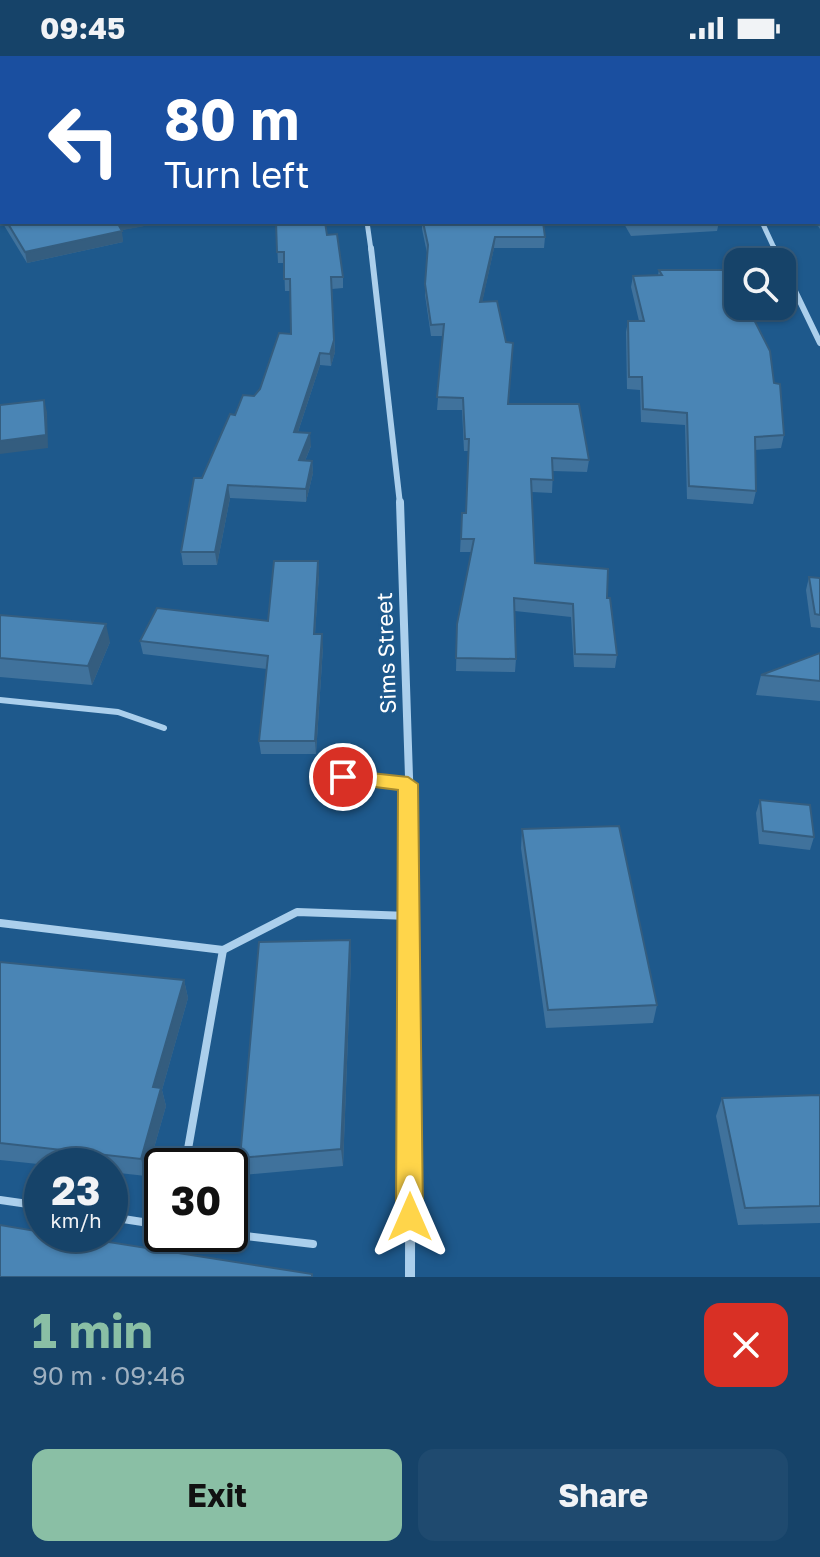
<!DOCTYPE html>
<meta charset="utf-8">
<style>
:root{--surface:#164369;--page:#1f4a6f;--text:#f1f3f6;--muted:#9eb0c0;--line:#355c7d;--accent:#8abfa5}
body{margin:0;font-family:"Golos Text",sans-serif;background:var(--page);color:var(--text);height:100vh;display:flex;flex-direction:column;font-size:30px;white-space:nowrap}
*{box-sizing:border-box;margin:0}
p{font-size:26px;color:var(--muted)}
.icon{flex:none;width:44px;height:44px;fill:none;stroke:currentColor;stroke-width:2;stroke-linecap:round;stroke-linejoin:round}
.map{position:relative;height:1221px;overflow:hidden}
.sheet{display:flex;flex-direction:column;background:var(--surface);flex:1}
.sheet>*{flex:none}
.banner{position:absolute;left:0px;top:0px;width:820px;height:168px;box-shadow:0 2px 6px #0004,0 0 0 2px var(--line);background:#1a4fa0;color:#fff;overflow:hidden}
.fabs{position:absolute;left:724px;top:192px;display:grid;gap:16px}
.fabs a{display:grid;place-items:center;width:72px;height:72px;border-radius:16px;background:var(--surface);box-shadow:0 2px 6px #0004,0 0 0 2px var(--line);font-size:40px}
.speed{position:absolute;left:24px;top:1092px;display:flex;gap:16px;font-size:40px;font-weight:700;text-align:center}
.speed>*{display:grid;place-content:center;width:104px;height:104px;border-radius:50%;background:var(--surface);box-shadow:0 2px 6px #0004,0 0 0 2px var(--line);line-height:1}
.speed small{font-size:20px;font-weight:400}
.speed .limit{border:4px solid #111;border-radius:12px;background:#fff;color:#111}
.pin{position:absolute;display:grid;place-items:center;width:68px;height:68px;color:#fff;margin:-34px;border:4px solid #fff;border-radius:50%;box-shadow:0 2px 8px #0007}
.me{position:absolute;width:88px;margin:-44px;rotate:0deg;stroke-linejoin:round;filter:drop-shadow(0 0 6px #0008)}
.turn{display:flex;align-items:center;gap:28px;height:168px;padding:0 32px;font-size:36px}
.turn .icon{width:104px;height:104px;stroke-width:2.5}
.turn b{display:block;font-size:56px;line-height:68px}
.round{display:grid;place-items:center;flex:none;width:84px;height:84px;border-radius:16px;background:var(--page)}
.head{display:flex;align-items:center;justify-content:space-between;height:136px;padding:0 32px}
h1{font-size:48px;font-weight:700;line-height:60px;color:var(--accent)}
.button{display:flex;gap:16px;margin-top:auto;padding:16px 32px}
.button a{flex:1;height:92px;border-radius:16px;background:var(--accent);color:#111;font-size:32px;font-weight:700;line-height:92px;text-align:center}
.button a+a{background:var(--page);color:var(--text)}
.status{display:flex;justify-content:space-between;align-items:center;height:56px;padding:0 40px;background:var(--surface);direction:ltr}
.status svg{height:22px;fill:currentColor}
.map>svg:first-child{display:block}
.green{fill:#3173a9}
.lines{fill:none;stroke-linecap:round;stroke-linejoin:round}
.service-far1{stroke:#abcfec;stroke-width:6}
.service{stroke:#abcfec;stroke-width:8}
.minor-far3{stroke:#abcfec;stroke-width:5}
.minor-far2{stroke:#abcfec;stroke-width:6}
.minor-far1{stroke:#abcfec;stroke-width:8}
.minor{stroke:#abcfec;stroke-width:10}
.wall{fill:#40729c}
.shaded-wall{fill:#345d7f}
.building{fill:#4a85b5;stroke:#345d7f;stroke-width:2}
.route{fill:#ffd54a;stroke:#a68a30;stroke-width:2}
.labels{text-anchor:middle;stroke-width:6;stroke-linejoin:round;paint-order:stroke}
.street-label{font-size:22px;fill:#fff;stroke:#1e598c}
</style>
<div class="status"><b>09:45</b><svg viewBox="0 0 49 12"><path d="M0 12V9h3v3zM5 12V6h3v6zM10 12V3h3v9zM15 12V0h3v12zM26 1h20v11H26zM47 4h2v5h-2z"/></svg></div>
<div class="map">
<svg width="820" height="1221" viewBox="0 0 820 1221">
<rect width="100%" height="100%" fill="#1e598c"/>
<polygon class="green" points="313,0 782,0 787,2 301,2"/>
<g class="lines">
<g class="service-far1">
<polyline points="0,644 118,656 164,672"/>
<polyline points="343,721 408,728"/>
</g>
<g class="service">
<polyline points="0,867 223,894 297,856 409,860"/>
<polyline points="185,1110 223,894"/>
<polyline points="0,1144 42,1150"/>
<polyline points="110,1161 162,1169"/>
<polyline points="229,1178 313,1188"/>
</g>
<g class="minor-far3">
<polyline points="164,0 167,2"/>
<polyline points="793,0 797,2"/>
<polyline points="367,166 371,194"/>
<polyline points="762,166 775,194"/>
</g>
<g class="minor-far2">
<polyline points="371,192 400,448"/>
<polyline points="774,192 781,206"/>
<polyline points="782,208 820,287"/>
</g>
<polyline class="minor-far1" points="400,446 411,782"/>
<polyline class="minor" points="410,1221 411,780"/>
</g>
<g class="wall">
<polygon points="575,0 732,0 735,2 578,2"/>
<polygon points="818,22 820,22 820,114 818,112"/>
<polygon points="818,121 820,121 820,173 818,170 814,170 813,166 818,166"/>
<polygon points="2,166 166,166 121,174 123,186 27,207"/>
<polygon points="276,166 327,179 343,221 343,232 332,233 335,296 331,310 320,309 298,376 311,390 305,405 312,405 313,417 306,446 230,442 217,509 183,509 181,496 202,422 235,359 260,333 291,278 290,235 285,235 284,207 278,207"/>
<polygon points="422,166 543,166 545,181 544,192 494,192 482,246 509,348 589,404 587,416 553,415 552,437 532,436 535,507 607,542 617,599 615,612 574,611 571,561 515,555 516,603 515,616 456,615 457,568 471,496 460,496 462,457 466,457 469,395 464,395 462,354 437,354 443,280 431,280 425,239 427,197 422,173"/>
<polygon points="623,166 719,166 717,175 631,180"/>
<polygon points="659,214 738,250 754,250 752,259 774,327 784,379 781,392 755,394 756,435 753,448 687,443 685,369 641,366 640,334 627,333 626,276 628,265 639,265 631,231 633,220 658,219"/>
<polygon points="318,505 319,518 315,578 323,591 316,698 261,698 259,685 267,613 143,598 140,585 268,565"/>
<polygon points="809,521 820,522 820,572 811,571 806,534"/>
<polygon points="0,559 110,586 92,629 0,621"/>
<polygon points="820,597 820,645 756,639 761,619"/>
<polygon points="760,744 814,781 810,794 759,788 756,757"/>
<polygon points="522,773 657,949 653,967 546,972 521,792"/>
<polygon points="350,884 351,903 343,1110 243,1119 240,1102"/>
<polygon points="0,906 184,924 188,942 162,1034 166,1050 146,1120 110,1116 110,1110 57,1110 0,1104"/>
<polygon points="820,1039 820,1167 738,1169 716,1060 722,1042"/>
</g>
<g class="shaded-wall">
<polygon points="218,0 276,0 260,2 218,2"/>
<polygon points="116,166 166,166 118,175"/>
<polygon points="122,175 123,186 27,207 25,196"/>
<polygon points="495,181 494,192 480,257 480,246"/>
<polygon points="334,284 335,296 331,310 330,298"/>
<polygon points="320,297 320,309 294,388 294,376"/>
<polygon points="44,344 47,356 48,392 0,398 0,385"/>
<polygon points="310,377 311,390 300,417 299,404"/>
<polygon points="312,405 313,417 306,446 306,433"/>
<polygon points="228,429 230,442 217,509 215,496"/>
<polygon points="318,505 319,518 314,591 314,578"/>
<polygon points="106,568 110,586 92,629 88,610"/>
<polygon points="322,578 323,591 316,698 315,685"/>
<polygon points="350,884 351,903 343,1110 341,1093"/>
<polygon points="184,924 188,942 162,1034 166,1050 146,1120 141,1103 153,1031"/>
</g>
<g class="building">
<polygon points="0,0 114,0 116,2 2,2 2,159 0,155"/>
<polygon points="596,0 732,0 735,2 599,2"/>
<polygon points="818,22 820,22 820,98 818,96"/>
<rect x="818" y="121" width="2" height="35"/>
<polygon points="7,166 117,166 122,175 25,196"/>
<polygon points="276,166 325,166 327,179 337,178 343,221 331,221 334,284 330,298 320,297 294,376 310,377 299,404 312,405 306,433 228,429 215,496 181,496 194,422 202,422 230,358 235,359 243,339 254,340 260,333 279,277 291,278 290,223 284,223 284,196 277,196"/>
<polygon points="423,166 543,166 545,181 495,181 480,246 497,245 506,286 513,287 508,348 579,348 589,404 552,402 553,424 531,423 535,507 608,513 607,542 610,542 617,599 575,598 573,548 514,542 516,603 456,602 457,568 474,483 461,483 462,457 466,457 469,383 465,383 463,342 437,341 444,268 431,269 425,228 428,189"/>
<polygon points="631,166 690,166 633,169"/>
<polygon points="659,214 738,214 738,250 747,250 770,295 774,327 780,328 784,379 755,381 756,435 689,430 687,357 643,353 642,321 629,321 628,265 644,265 633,220 662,219"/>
<polygon points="44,344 46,379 0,385 0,349"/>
<polygon points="274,505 318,505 314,578 322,578 315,685 259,685 268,600 140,585 157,552 268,565"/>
<polygon points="809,521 820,522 820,559 815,558"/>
<polygon points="0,559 106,568 88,610 0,602"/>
<polygon points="820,597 820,625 761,619"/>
<polygon points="760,744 810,749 814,781 763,775"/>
<polygon points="619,770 657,949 548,954 522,773"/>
<polygon points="350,884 341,1093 240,1102 259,886"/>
<polygon points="0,906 184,924 153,1031 161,1032 141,1103 0,1087"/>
<polygon points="820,1039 820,1150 745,1152 722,1042"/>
<polygon points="0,1169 42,1176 42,1178 58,1178 312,1218 312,1221 0,1221"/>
</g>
<polygon class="route" points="343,714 408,721 418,728 423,1161 419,1170 410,1174 400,1170 396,1161 398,734 336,726 333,721 336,716"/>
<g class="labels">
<g class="street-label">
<text transform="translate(386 597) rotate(-92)" y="8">Sims Street</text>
</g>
</g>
</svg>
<div class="fabs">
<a><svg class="icon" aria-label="search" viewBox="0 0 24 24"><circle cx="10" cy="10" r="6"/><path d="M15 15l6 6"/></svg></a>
</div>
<div class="speed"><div>23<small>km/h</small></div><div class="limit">30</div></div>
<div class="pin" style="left:343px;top:721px;background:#d93025"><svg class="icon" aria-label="arrive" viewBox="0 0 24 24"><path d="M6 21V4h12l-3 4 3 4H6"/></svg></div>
<svg class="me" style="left:410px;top:1161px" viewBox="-20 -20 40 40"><path d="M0-17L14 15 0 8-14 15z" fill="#ffd54a" stroke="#fff" stroke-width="4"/></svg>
<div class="banner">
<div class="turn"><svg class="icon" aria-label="left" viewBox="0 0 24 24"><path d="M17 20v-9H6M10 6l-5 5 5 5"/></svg><div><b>80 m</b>Turn left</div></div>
</div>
</div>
<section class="sheet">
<div class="head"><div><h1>1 min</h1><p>90 m · 09:46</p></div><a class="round" style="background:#d93025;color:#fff"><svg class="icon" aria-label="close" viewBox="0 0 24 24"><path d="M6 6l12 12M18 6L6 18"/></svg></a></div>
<div class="button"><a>Exit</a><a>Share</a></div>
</section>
